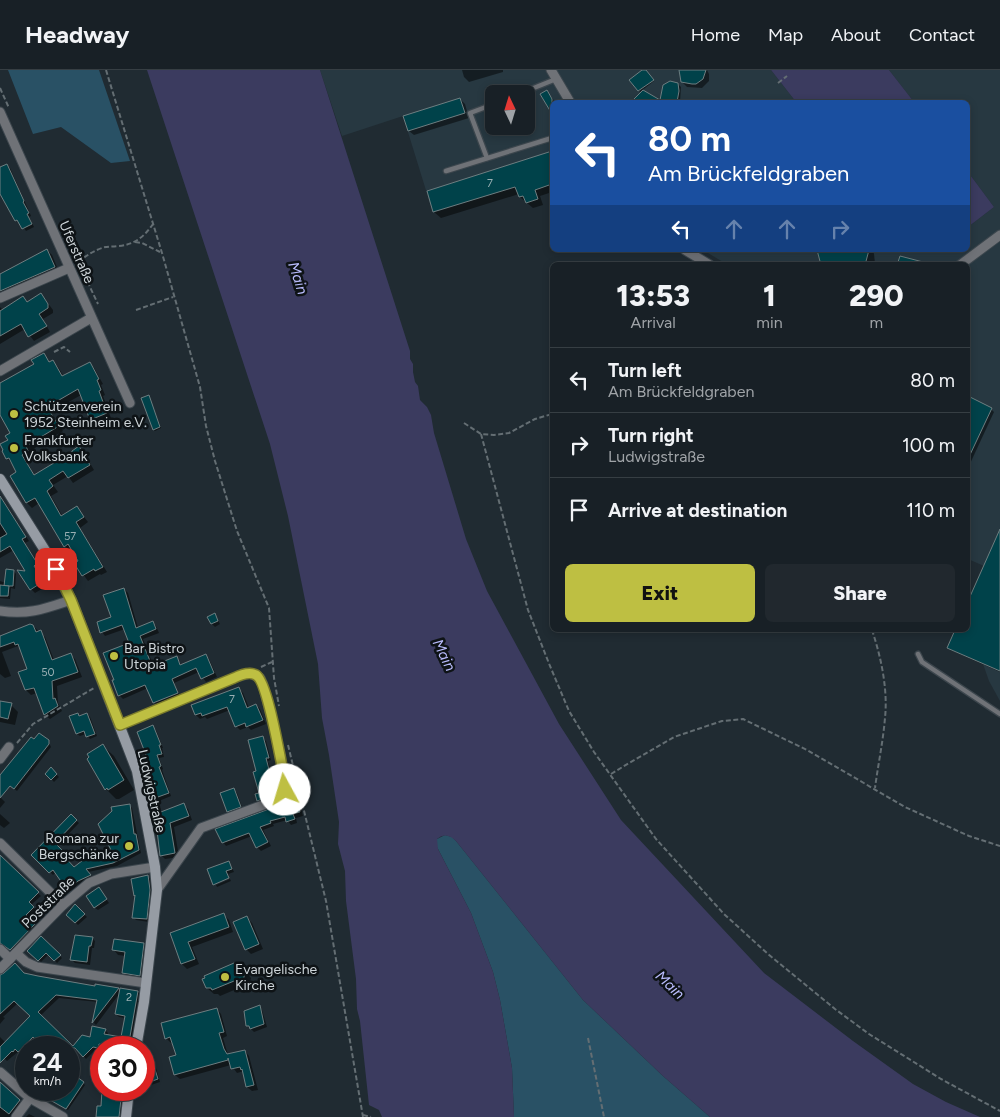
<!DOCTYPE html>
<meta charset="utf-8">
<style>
:root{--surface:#182026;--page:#21282e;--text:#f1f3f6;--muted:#9fa3a7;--line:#363e43;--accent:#bebf42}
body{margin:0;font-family:Figtree,sans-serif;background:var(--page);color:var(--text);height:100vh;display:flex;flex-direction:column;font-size:19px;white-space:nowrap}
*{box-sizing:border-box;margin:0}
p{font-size:16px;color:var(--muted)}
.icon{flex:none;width:28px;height:28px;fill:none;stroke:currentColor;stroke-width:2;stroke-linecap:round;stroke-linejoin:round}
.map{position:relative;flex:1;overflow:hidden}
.drawer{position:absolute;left:550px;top:192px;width:420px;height:370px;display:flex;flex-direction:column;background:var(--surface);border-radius:8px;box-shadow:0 2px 8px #0003,0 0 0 1px var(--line)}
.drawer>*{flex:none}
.top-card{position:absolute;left:550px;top:30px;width:420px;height:152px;border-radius:8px;box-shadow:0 2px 8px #0003,0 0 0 1px var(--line);background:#1a4fa0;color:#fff;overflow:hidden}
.needle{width:32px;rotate:356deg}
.controls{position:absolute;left:485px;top:15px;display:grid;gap:10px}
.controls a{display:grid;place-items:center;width:50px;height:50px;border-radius:8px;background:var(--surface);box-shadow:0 2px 8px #0003,0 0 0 1px var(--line);font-size:25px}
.speed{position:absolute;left:15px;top:966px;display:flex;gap:10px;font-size:25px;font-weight:700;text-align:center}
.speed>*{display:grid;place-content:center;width:65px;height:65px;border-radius:50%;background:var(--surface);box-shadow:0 2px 8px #0003,0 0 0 1px var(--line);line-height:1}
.speed small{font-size:12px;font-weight:400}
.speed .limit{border:8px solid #d22;background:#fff;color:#111}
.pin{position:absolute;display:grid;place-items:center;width:42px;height:42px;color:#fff;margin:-21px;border-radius:10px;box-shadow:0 2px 8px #0006}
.me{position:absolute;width:55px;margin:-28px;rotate:354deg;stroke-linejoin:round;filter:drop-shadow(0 0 4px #0008)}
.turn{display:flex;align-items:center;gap:18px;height:105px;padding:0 15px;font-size:22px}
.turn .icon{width:65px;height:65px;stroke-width:2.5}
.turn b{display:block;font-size:35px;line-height:42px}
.lanes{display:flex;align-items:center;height:48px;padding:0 15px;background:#0003;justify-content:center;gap:25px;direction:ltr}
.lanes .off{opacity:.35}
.eta{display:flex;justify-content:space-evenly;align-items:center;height:85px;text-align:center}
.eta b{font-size:30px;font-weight:800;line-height:35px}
.action{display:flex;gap:10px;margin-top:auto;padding:10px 15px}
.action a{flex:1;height:58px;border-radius:8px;background:var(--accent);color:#111;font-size:20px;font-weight:800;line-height:58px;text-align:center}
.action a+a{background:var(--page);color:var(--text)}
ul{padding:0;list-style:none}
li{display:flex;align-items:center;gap:15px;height:65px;padding:0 15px;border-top:1px solid var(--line)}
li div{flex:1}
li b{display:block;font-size:19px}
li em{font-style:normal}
header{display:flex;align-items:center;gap:30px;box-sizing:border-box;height:70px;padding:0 25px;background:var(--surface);border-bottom:1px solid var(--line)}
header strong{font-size:24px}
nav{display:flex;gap:28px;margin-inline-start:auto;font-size:18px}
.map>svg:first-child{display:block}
.built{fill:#273841;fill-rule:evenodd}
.green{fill:#295165}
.water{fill:#3b3b5f}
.shadow{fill:#0007;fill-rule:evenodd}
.building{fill:#00424a;stroke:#6e7e81}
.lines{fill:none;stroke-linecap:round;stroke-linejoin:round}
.lane-casing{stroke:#3c464d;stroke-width:7}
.street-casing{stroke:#3c464d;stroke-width:11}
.secondary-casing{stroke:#3c464d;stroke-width:12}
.path{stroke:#646e73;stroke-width:2;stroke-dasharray:5 2.5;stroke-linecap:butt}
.lane{stroke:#6f7277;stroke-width:4.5}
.street{stroke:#6f7277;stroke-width:9}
.secondary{stroke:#969ca4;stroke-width:10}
.route-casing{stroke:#7c7c2b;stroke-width:12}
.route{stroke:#bebf42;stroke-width:9}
.poi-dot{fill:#bebf42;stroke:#0e1316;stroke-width:2}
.labels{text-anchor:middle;stroke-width:5;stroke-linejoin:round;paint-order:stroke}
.number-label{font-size:11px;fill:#9ab0b4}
.street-label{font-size:14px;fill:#cdd4d8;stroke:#0e1316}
.poi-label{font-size:14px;fill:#cdd4d8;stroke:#0e1316;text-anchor:start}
.water-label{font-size:15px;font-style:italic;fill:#b8bbfb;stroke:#0e1316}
</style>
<header>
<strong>Headway</strong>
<nav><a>Home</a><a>Map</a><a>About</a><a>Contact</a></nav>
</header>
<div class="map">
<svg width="1000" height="1047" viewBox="0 0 1000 1047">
<rect width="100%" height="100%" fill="#202b32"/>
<g class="built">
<path d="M 320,0 L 771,0 L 796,32 L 552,32 L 552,105 L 433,143 L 403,46 L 342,66 ZM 494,24 L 526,24 L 526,56 L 494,56 Z"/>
<polygon points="889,0 1000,0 1000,503 968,489 968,195 728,195 703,180 968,180 968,157 994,137 968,102 968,32 914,32"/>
<polygon points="1000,540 1000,631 989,611 982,591"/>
</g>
<g class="green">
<polygon points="8,0 99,0 130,91 111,93 61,57 33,64"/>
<polygon points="445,765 452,767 456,771 583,930 663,1006 710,1047 514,1047 512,998 500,930 493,902 471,843 437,777 437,769"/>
</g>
<g class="water">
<path d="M 147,0 L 320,0 L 410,281 L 410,289 L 413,294 L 413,302 L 415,312 L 418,316 L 420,330 L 427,337 L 431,345 L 434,363 L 466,469 L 487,521 L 559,654 L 621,750 L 764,903 L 853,971 L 913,1014 L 946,1032 L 980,1047 L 710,1047 L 663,1006 L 583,930 L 456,771 C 450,765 444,763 437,769 L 438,779 L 471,843 L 493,902 L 500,930 L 512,998 L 514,1047 L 382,1047 L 379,1040 L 369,1035 L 360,951 L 357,939 L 356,909 L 346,831 L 345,801 L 338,774 L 339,752 L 329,685 L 322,648 L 318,594 L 288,446 L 270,374 Z"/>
<polygon points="771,0 889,0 914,32 796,32"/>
<polygon points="968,102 994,137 968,157"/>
</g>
<g class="shadow">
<polygon points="462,0 503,0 503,2 469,12 464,7"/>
<polygon points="645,0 654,11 640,22 631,10"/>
<polygon points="680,0 707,0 709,4 709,11 702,18 687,17 682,12"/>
<polygon points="678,14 681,17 680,32 665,29"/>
<polygon points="547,21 555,32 552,32 552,42 542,24"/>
<polygon points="460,29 465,34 469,48 414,65 409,61 405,47"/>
<polygon points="605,29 608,32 600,32"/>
<polygon points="552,83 552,122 540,126 543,135 533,138 520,127 519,124 441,148 434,142 428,122"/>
<polygon points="7,96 10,98 31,146 29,147 34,157 26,161 20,152 16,150 0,115 0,99"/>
<polygon points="47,180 52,185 59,202 0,228 0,206"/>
<polygon points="818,180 873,180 874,184 875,193 874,195 822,195 819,188"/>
<polygon points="41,224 53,240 53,243 43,249 50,262 34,271 25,259 0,274 0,237 3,240 23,228 28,232"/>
<polygon points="43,285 50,293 53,292 58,297 64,307 89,293 94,298 103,314 101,315 105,325 103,326 111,348 96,354 91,349 81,325 51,342 63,361 30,381 32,387 26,390 35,406 79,378 84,383 94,400 73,413 68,406 53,415 58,422 51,426 63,447 77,438 88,452 80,458 107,502 101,505 100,504 88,511 75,493 79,491 73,479 70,481 65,476 39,433 32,438 27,433 11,406 18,402 8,389 2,375 9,370 12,363 0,343 0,315 35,295"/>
<polygon points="149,326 161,358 155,361 154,360"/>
<polygon points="968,328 991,339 994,342 968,398"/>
<polygon points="0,425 29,471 25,473 40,498 37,500 47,516 35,523 31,519 27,502 14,480 0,488"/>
<polygon points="1000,462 1000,602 951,580 948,577 956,560 968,560 968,534"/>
<polygon points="14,501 16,504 15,519 11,518 10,529 0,528 0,511 6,513"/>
<polygon points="124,519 128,523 138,558 153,552 156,556 159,563 143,569 154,597 176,588 182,596 206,586 209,589 217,607 206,612 199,602 174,613 180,627 158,636 154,632 148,618 123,629 119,625 131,573 125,559 105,566 102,562 112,548"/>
<polygon points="215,545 220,554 215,557 212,554"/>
<polygon points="33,556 45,567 54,590 70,584 75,589 82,607 57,616 58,633 62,641 50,649 45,645 37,623 31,625 26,620 29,599 22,580 18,576 2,582 11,606 5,608 0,604 0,567"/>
<polygon points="239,619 243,623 249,638 256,635 260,639 266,654 251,660 248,657 240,660 236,656 230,640 207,649 205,647 200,649 196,645 192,635"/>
<polygon points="0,632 11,635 18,642 15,655 0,652"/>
<polygon points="87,644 90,647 97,666 90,669 86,664 80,666 77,664 71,647 80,647"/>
<polygon points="153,657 156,660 163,678 162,678 164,687 159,688 163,699 162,700 171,726 159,731 156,728 142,687 148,685"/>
<polygon points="263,668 266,671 271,690 268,691 276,722 268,724 270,730 261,733 258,730 260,724 258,702"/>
<polygon points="34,671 48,671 51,677 17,721 3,709"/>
<polygon points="103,676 114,686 134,720 119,729 116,729 106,719"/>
<polygon points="51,699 59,707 54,712 47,704"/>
<polygon points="234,719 237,723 243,740 231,744 228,741"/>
<polygon points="0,727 5,732 0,738"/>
<polygon points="296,731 300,734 303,746 296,748 297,753 291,755 287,750 273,754 274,756 263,760 271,776 261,781 257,777 252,766 226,776 223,772"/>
<polygon points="129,735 132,738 141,783 117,796 88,802 92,808 81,814 71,822 56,802 53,805 33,785 71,746 79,753 57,776 67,787 65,789 74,798 113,781"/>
<polygon points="184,735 188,739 192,750 174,757 179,787 165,789 161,785 158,760"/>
<polygon points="0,744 10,753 4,758 0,755"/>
<polygon points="0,787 41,826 31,835 36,840 28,849 37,858 13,882 5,875 0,877"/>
<polygon points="229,792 234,802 228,804 229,807 214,813"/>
<polygon points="148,807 151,810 153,824 149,852 136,850 133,847"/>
<polygon points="230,809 231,811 217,817 216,815"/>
<polygon points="101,822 109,833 98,840 95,838"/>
<polygon points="75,836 87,847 78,855 68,845"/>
<polygon points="224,845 229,850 233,862 192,877 199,894 187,899 182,894 171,864"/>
<polygon points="247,848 252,853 263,879 251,884 246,879"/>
<polygon points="41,868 62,888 57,893 49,884 41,892 28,881"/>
<polygon points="92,868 95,871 94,878 92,878 90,895 75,893 72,890"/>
<polygon points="143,874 148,879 145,910 129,908 124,903 126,886 118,885 114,880"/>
<polygon points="242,897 251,908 249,919 246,915 220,926 218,924 214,924 207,918"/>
<path d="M 24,904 L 96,917 L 96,916 L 118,919 L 120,921 L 138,922 L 141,925 L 131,978 L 101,978 L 101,980 L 96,979 L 86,989 L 77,978 L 69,986 L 69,978 L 36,969 L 26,978 L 22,984 L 19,981 L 7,991 L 4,988 L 0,989 L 0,967 L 6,973 L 32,946 L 18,933 L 3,947 L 5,948 L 0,954 L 0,906 ZM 120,923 L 116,944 L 119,947 L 126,948 L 122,968 L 107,966 L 108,963 L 105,960 L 73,978 L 40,946 L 59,928 L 98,932 L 94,953 L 96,955 Z"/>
<polygon points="259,937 262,940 267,957 254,962 248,956"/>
<polygon points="217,939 221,944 227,966 223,968 228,985 245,981 249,986 258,1020 252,1021 247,1017 244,1001 237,1003 231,995 180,1009 175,1005 171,988 177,986 173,972 171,973 166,968"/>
<polygon points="153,995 156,998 160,1012 148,1016 144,1009 144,997"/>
<polygon points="69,1005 76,1010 77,1008 85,1015 68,1040 54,1032 57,1020 69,1020"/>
<polygon points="0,1013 21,1033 21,1035 10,1047 0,1047"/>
<polygon points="103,1020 125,1020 123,1047 98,1047 102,1038"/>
<polygon points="29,1044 35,1047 26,1047"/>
</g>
<g class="building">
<polygon points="642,0 646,0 654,10 638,21 629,10"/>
<polygon points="679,0 706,0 703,9 696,14 692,14 681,12"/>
<polygon points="670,11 678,13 679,21 677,32 631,32 643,20 660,30 663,15"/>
<polygon points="547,20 552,29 552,44 540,24"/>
<polygon points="460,28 465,43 408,61 403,46"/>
<polygon points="552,81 552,114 535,120 538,129 526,133 523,126 519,127 515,117 433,142 427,121"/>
<polygon points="7,94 24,131 23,132 29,143 27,144 32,154 22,159 17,150 15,151 0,124 0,97"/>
<polygon points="47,179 55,197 0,221 0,204"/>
<polygon points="817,180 869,180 865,195 821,195"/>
<polygon points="900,186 923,192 923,195 897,195"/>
<polygon points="41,223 48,234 48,238 39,244 47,256 28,267 21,254 0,266 0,241 23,226 27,232"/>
<polygon points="44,283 49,292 53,290 62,306 90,292 99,309 97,310 101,320 99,321 107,343 90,350 78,319 47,337 59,356 26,376 28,381 22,385 34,405 72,382 72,381 79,376 90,395 68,408 63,401 49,410 53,416 47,421 61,446 77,436 84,447 76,452 103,497 95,501 94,499 82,506 74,493 78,491 68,474 64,477 35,428 26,433 10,406 16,402 9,388 6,389 2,381 3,380 0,374 8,370 5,366 10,363 0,345 0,313 34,294 31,290"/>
<polygon points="149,325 160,357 153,360 141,328"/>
<polygon points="968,326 992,338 968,389"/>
<polygon points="0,426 26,467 22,469 37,493 34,496 44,511 30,520 17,500 25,501 10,476 0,482 0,468 7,464 0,453"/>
<polygon points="1000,459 1000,601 947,578 955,560 968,560 968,531"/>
<polygon points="6,499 14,500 13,516 4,516"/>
<polygon points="0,515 9,516 8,526 0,526"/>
<polygon points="124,518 136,558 153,551 156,559 140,566 152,596 177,586 180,595 206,584 214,603 201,609 196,598 172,609 178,623 153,633 145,615 118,626 112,610 114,610 103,583 129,573 122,555 100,563 97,552 111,547 103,525"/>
<polygon points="215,543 218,551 211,554 207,547"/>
<polygon points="30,554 33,555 36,562 41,560 52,590 71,583 78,602 52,611 53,629 55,628 58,636 44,645 34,618 25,620 18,602 27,599 18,574 15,575 14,572 0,577 0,566"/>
<polygon points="239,617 247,638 256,634 263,650 246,657 245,653 235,657 227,637 202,646 201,643 195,645 191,635"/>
<polygon points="0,631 12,633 8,649 0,647"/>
<polygon points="78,643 79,646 87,643 95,664 86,667 84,661 76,664 69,646"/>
<polygon points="153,655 161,675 159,675 162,684 157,685 161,696 159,697 169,723 155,728 140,687 146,685 137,662"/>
<polygon points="39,663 49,670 49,674 14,719 10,716 0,728 0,705 31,667 34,669"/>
<polygon points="263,666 269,688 266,688 274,719 266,721 268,727 257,731 255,724 259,723 253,702 256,701 248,670"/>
<polygon points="103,674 124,710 108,720 107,718 105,720 87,689 89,687 87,684"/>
<polygon points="51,697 57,704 51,710 45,704"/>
<polygon points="234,718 241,737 227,742 220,723"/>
<polygon points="296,729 300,742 293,744 295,749 286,752 285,747 270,751 271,753 260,757 268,772 256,778 249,763 222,773 215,759"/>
<polygon points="184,733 189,746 170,753 175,783 160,786 157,760 153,745"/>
<polygon points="130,734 134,764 136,764 139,780 113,793 86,799 91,805 78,811 67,820 53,800 49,803 31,785 71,744 77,750 55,773 65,783 63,785 74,797 91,784 111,780 98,754 112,741 111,737"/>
<polygon points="0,785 39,822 29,832 34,837 26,845 35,854 10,880 0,873"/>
<polygon points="229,791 232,799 226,801 229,808 213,815 207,799"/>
<polygon points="148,805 150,820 147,849 132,848 135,825 134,826 131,809"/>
<polygon points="99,817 107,829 94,838 86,826"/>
<polygon points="75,834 85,844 75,853 66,845"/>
<polygon points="224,843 229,857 188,872 195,889 181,894 170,863"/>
<polygon points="247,846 259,874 245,880 233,852"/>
<polygon points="75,865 93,867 91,876 89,876 87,892 70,890"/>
<polygon points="41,866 61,885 54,891 46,883 38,891 27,881"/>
<polygon points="114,869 144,873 140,906 122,903 125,882 112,880"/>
<polygon points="15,893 24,903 38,906 95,916 95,914 119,918 92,953 97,930 56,925 38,942 73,976 82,965 90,967 92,956 106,959 104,964 121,967 125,946 115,944 120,918 138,921 128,978 116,978 99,974 98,978 93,977 83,987 75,978 43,978 33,967 18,982 15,979 13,982 12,981 0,993 0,977 30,946 14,931 0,944 0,905 4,903"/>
<polygon points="234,893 242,895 245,900 243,914 239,909 212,920 211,918 206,918 202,909 205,908 204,906"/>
<polygon points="260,935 264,954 250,959 249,956 246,956 244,941"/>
<polygon points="217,938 224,962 219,963 224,979 227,984 245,980 254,1015 246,1017 242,999 241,1000 240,997 231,999 228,988 228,990 174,1005 169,987 176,985 170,967 165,969 161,953"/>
<polygon points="153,993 158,1009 144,1014 144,996"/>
<polygon points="69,1003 76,1008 77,1007 84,1012 66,1039 50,1030 52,1027 49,1025 52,1020 69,1020"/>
<polygon points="0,1012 20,1030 9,1044 0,1037"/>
<polygon points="102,1020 122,1020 119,1047 96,1047 97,1036 101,1036"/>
</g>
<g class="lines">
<g class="lane-casing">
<g id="lane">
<polyline points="519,24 556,9"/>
<polyline points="487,88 470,43 494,34"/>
<polyline points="446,101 552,68"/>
<polyline points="918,584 922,592 1000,644"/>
</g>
</g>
<g class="street-casing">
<g id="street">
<polyline points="551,0 570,32"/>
<polyline points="0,42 130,333"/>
<polyline points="685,180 710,195"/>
<polyline points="960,195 1000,165"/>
<polyline points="0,228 69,198"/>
<polyline points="0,301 91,248"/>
<path d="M 0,541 C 29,545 44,539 71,530"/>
<polyline points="120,655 234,608 250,603 260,608 263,615 274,657 285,711 283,723 274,731 201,758 157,820"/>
<polyline points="0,689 9,677"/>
<polyline points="0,773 63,835"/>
<polyline points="0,879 10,889"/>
<polyline points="16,883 26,892 37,897 146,913"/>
<polyline points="0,899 63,835 89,813 111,804 155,797"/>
<polyline points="0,1002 30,1028 63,1047"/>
<polyline points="16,1047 30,1028"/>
</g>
</g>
<g class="secondary-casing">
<g id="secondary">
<polyline points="0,409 46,482 71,530 137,701 155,797 157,820 144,932 136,978"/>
<polyline points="126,1047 129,1020"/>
</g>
</g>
<g class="path">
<polyline points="106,0 162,183 200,317 206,356 215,391 237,461 269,538 274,608 279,636"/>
<polyline points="778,13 787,6"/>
<polyline points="0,18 9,38"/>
<polyline points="135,172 142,173 160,182"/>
<path d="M 78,192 C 86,186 93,181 102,178 C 107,176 112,177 118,176 C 134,175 144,167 153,154"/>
<polyline points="81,198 98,234"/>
<polyline points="136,240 173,227"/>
<polyline points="54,282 64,277 70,282"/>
<polyline points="464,353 481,364 494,365 509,363 535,349 552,344"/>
<polyline points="481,364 528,540 550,596 569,641 594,682 656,769 724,844 768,884 835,939 869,964 941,1009 1000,1041"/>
<path d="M 872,560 C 881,587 888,619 885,648 C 883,672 878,695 875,718"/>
<polyline points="261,597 272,592"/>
<polyline points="17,673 33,654 94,618"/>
<polyline points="288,675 326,831 363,1047"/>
<polyline points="611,704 629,693 674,667 722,651 743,649 807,680 905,737 969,766 1000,776"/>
<polyline points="588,968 604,1047"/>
<polyline points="363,1045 371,1047"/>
</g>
<use href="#lane" class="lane"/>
<use href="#street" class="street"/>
<use href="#secondary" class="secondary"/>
</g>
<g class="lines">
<g class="route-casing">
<path id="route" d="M 56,499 L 71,530 L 120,655 L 234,608 C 240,605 249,601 256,605 C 268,612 281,694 285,711 L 285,720"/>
</g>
<use href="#route" class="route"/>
</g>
<g class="poi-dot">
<circle cx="14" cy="344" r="5"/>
<circle cx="14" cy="378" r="5"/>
<circle cx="114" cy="586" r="5"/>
<circle cx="129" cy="776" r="5"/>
<circle cx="225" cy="907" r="5"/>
</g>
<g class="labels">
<g class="number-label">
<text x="490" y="117">7</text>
<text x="70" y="470">57</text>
<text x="48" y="606">50</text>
<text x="232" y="633">7</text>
<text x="129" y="931">2</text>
</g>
<g class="street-label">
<text transform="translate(77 182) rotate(66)" y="5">Uferstraße</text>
<text transform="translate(152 721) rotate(77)" y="5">Ludwigstraße</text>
<text transform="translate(48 832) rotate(-44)" y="5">Poststraße</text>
</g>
<g class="poi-label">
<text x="24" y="341">Schützenverein<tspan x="24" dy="16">1952 Steinheim e.V.</tspan></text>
<text x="24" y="375">Frankfurter<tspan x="24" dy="16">Volksbank</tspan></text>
<text x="124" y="583">Bar Bistro<tspan x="124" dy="16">Utopia</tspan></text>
<text x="119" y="773" text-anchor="end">Romana zur<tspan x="119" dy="16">Bergschänke</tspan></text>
<text x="235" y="904">Evangelische<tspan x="235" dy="16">Kirche</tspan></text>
</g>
<g class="water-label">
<text transform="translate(298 208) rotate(72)" y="5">Main</text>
<text transform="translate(444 585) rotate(64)" y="5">Main</text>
<text transform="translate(670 915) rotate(44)" y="5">Main</text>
</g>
</g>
</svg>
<div class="controls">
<a><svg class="needle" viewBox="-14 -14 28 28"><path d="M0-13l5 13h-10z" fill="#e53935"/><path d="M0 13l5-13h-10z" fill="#9fa3a7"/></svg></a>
</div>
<div class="speed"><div>24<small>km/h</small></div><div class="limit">30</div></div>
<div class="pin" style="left:56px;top:499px;background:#d93025"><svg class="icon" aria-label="arrive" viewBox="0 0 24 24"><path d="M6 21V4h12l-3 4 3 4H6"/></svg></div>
<svg class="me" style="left:285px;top:720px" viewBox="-20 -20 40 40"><circle r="19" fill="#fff"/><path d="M0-13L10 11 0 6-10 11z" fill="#bebf42"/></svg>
<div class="top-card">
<div class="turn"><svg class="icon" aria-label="left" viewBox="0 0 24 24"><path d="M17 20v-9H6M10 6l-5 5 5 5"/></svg><div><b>80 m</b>Am Brückfeldgraben</div></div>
<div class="lanes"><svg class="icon" aria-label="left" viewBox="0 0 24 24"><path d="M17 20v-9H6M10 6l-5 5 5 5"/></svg><svg class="icon off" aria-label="ahead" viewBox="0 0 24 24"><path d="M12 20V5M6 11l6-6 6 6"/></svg><svg class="icon off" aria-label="ahead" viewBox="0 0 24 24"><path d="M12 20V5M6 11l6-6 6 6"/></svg><svg class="icon off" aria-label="right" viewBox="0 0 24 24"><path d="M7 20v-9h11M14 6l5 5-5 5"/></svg></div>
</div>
<section class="drawer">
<div class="eta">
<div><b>13:53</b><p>Arrival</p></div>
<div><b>1</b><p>min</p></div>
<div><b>290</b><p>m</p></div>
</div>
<ul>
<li><svg class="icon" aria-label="left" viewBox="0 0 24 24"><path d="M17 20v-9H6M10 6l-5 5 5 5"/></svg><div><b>Turn left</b><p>Am Brückfeldgraben</p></div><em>80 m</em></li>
<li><svg class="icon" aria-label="right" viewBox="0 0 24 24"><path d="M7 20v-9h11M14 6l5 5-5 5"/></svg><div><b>Turn right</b><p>Ludwigstraße</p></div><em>100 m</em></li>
<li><svg class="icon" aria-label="arrive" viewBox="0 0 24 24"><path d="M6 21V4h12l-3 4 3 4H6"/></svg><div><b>Arrive at destination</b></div><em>110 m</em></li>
</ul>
<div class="action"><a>Exit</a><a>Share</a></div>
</section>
</div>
